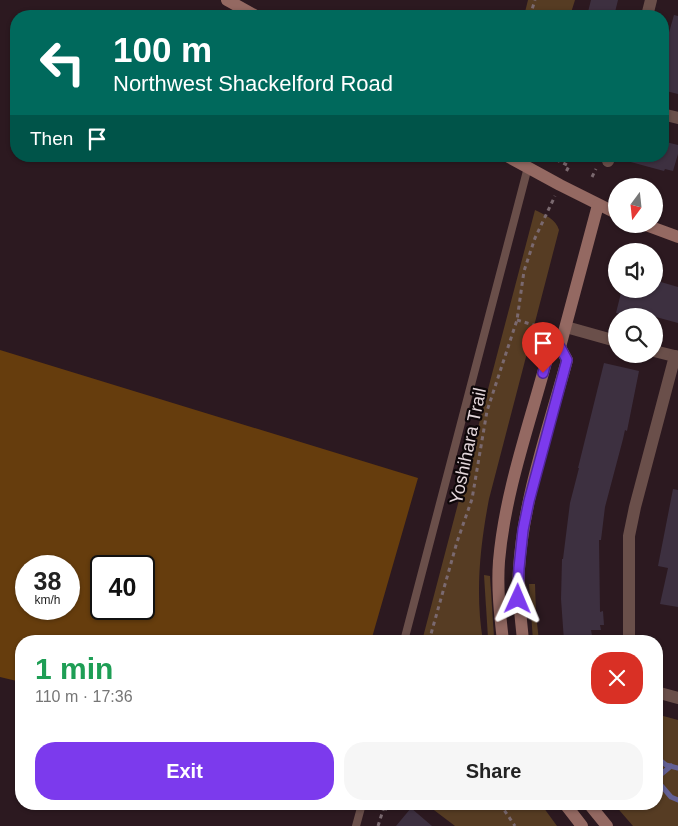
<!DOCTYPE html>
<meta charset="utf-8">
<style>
:root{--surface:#fff;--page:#f6f6f6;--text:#222;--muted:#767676;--accent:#7c3aed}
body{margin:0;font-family:Helvetica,sans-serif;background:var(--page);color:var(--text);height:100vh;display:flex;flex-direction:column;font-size:19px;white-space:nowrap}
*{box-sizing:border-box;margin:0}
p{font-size:16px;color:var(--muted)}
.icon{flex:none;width:28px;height:28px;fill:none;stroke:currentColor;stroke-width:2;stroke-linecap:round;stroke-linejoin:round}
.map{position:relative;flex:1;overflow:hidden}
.details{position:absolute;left:15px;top:635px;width:648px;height:175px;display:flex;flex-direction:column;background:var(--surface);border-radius:20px;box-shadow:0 1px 4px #0004}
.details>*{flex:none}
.guide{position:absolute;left:10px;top:10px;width:659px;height:152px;border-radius:20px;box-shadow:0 1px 4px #0004;background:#00695c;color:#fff;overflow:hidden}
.needle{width:32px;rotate:195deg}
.fabs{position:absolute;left:608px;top:178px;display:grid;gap:10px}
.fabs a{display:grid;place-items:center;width:55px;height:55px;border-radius:50%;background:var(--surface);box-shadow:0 1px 4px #0004;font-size:25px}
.speed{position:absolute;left:15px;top:555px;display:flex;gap:10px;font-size:25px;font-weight:700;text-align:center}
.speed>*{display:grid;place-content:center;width:65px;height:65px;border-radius:50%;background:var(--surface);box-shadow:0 1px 4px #0004;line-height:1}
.speed small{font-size:12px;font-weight:400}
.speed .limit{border:2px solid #111;border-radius:8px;background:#fff;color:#111}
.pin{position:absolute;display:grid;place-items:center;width:42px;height:42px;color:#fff;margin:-51px -21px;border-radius:50% 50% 50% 0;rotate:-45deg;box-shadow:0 0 5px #0007}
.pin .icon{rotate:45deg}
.me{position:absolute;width:55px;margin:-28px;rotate:1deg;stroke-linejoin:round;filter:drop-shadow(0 0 4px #0008)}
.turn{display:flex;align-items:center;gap:18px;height:105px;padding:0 20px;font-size:22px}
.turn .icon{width:65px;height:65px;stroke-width:2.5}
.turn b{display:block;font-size:35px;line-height:42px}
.then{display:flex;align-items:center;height:48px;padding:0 20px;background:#0003;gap:10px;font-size:19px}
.round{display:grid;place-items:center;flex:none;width:52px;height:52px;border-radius:20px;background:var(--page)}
.summary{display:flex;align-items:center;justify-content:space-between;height:85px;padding:0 20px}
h1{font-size:30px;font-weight:700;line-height:38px;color:#1e9e55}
.button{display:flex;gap:10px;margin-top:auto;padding:10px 20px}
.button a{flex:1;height:58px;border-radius:20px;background:var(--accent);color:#fff;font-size:20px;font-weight:700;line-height:58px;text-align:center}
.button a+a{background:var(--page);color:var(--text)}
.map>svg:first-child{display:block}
.green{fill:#563c23}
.forest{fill:#663d0d;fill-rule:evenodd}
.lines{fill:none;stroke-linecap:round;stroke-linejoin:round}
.stream{stroke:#636095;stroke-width:5}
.building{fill:#3d3040}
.path{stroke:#7a696f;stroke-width:3;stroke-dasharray:4 4;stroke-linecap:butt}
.lane{stroke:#6a4f4a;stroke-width:8}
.street{stroke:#6a4f4a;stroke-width:12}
.secondary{stroke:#946962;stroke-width:12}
.route-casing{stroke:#51269a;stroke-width:12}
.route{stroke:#7c3aed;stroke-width:9}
.labels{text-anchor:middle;stroke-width:4.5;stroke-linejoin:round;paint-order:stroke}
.street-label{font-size:18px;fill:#e4d7db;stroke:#0e0709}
</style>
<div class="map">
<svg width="678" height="826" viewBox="0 0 678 826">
<rect width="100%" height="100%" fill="#2c1920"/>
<g class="green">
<polygon points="528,0 575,0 570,16 524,16"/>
<path d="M 535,210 C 545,215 556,219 559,230 L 489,499 C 480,546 475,594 483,641 L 422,641 Z"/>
<polygon points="484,575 490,576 494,637 488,638"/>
<polygon points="529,584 535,584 536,614 539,641 533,641"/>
<polygon points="656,714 678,720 678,826 633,826 614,804 656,804"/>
<polygon points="426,804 541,804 557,826 455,826"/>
</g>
<path class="forest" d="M 0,350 L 418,478 L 371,641 L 21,641 L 21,682 L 0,677 ZM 26,566 L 69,566 L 69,609 L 26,609 ZM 101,566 L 144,566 L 144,609 L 101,609 Z"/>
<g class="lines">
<g class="stream">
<polyline points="656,757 666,765 678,768"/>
<polyline points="671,766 659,776 659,783 671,797 678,800"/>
</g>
</g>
<g class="building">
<polygon points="591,0 618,0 614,16 587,16"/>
<polygon points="674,15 678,16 678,94 662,90 662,57"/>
<polygon points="662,141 678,145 678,154 673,171 665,169 664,171 627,161 627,156 662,156"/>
<polygon points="654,280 678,287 678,323 634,311 632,316 616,313 622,289 654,289"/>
<polygon points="604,363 639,371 627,431 625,430 623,439 605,507 601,540 599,540 600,612 603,611 604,625 600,625 601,630 591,630 593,641 564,641 561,599 562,559 563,559 570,503 579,468 578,468"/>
<polygon points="673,489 678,490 678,607 660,604 668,568 658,566"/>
<polygon points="411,808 432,826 396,826"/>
</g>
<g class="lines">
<g class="path">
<polyline points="530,16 535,0"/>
<polyline points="549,156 569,166 566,172"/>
<polyline points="592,177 596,169"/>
<polyline points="517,320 537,326"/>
<polyline points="429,641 457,542 472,499 487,411 517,320 524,271 535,238 555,196"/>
<polyline points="500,804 515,826"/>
<polyline points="385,810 390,804"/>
<polyline points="378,826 385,804"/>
</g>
<g class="lane">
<polyline points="404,641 528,167"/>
<polyline points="356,826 362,804"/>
</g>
<g class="street">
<polyline points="647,16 651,0"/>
<polyline points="662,114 678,118"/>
<polyline points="608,161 609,156"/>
<polyline points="566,327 616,341"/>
<polyline points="654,351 678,357"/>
<polyline points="629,641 629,536 635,507 675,356"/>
<polyline points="656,692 678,698"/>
</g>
<g class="secondary">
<polyline points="227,0 256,16"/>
<polyline points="507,156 560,185 616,213"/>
<polyline points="643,224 678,237"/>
<path d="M 503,641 C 500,615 497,588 499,561 C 505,491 530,423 548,355 L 560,347 L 598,205"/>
<path d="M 523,641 C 521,617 517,593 519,569 C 523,500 549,426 567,360 L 560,347"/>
<polyline points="565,804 582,826"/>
<polyline points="589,804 607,826"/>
</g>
</g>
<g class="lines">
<g class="route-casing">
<polyline id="route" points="518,599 519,568 523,530 529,501 567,360 560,347 548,355 543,373"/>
</g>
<use href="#route" class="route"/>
</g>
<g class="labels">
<g class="street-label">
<text transform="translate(468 446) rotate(-78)" y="6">Yoshihara Trail</text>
</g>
</g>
</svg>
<div class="fabs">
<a><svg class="needle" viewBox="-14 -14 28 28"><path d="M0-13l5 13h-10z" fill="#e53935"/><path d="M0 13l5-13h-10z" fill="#767676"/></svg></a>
<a><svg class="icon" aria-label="sound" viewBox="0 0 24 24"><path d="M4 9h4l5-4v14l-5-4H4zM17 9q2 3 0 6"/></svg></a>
<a><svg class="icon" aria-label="search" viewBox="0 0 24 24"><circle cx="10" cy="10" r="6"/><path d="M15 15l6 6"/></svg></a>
</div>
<div class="speed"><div>38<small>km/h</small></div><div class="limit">40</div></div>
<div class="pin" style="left:543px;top:373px;background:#d93025"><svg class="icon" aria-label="arrive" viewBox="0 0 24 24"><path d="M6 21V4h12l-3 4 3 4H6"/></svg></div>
<svg class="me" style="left:518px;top:599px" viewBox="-20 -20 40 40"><path d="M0-17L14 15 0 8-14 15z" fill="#7c3aed" stroke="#fff" stroke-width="4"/></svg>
<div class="guide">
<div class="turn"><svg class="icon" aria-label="left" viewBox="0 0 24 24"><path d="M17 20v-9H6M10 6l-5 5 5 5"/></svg><div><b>100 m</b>Northwest Shackelford Road</div></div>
<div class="then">Then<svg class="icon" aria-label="arrive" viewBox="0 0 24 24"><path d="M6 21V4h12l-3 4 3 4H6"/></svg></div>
</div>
<section class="details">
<div class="summary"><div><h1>1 min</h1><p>110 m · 17:36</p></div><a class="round" style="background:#d93025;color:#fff"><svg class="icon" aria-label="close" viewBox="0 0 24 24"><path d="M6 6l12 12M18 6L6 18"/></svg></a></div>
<div class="button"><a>Exit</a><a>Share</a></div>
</section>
</div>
